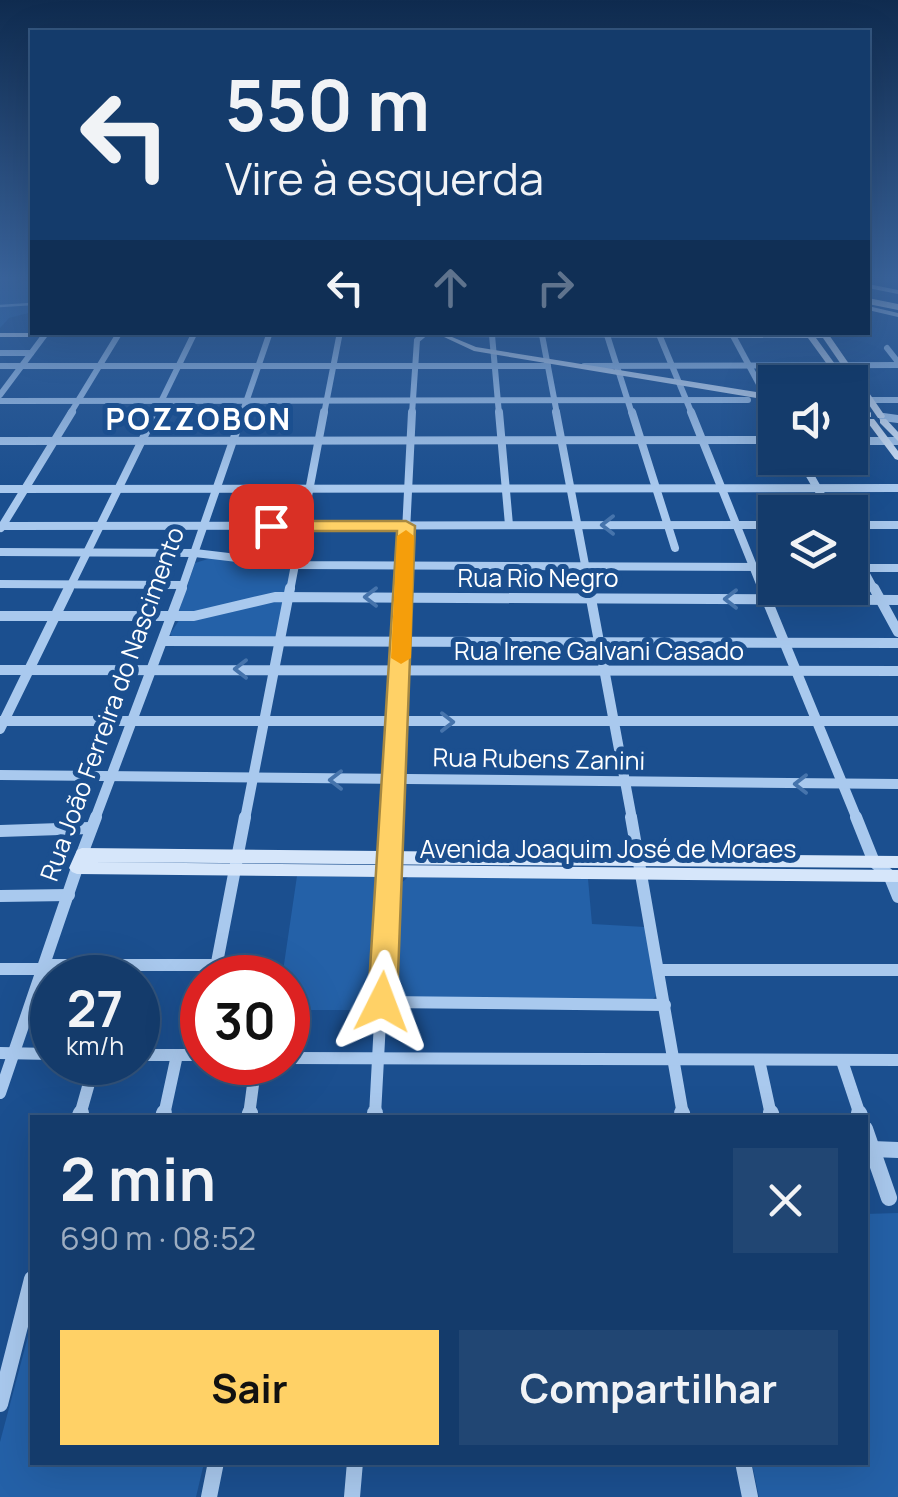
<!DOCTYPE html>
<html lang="pt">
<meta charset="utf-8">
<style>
:root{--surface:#143b6b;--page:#214673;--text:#f1f3f6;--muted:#9dadc1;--line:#33557e;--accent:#ffd166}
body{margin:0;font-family:Manrope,sans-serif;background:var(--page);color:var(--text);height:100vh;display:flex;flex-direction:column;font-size:38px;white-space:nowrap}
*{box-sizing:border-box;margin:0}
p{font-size:32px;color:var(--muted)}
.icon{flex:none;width:55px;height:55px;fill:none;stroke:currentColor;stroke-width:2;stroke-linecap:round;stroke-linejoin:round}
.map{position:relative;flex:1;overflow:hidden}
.details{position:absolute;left:30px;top:1115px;width:838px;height:350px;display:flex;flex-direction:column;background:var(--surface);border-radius:0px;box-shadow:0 10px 40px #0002,0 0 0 2px var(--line)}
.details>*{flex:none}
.top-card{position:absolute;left:30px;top:30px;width:840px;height:305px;border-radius:0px;box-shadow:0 10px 40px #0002,0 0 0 2px var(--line);background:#143b6b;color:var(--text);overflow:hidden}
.buttons{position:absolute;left:758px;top:365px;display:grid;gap:20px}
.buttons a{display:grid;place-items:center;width:110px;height:110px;border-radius:0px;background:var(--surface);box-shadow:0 10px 40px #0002,0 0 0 2px var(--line);font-size:50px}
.speed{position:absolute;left:30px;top:955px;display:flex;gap:20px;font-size:50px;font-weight:700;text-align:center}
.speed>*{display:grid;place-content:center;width:130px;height:130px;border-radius:50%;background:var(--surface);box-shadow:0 10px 40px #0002,0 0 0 2px var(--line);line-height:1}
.speed small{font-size:25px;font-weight:400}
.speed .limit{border:15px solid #d22;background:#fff;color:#111}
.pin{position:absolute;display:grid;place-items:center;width:85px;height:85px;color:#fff;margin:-42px;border-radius:20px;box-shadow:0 5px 15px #0006}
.me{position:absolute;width:110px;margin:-55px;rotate:3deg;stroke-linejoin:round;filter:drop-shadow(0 0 8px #0008)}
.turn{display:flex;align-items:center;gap:35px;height:210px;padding:0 30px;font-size:45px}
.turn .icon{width:130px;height:130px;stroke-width:2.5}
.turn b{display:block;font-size:70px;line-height:85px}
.lanes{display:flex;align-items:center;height:95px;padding:0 30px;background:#0003;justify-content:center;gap:50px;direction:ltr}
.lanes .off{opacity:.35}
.round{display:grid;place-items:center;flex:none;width:105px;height:105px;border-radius:0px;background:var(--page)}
.overview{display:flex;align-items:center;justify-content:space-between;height:170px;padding:0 30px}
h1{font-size:60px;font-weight:700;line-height:75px}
.button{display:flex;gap:20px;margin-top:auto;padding:20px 30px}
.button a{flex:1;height:115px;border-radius:0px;background:var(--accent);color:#111;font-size:40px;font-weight:700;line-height:115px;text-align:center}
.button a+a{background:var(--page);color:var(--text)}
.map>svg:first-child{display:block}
.green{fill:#2461a8}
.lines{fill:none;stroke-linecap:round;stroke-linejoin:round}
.stream{stroke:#9cc4f0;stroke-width:2.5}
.street-far4{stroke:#a9c9ee;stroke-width:6}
.street-far3{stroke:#a9c9ee;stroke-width:8}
.street-far2{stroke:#a9c9ee;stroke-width:10}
.street-far1{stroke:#a9c9ee;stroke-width:12}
.street{stroke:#a9c9ee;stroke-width:16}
.secondary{fill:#d6e6fa;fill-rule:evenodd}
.highway{fill:#fff;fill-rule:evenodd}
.oneway{stroke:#4674ac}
.route{fill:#ffd166;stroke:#a68842;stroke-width:2.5}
.slow{fill:#f59e0b}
.labels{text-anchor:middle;stroke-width:10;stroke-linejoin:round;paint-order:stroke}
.street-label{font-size:25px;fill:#fff;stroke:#1b4f8f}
.far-district-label{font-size:30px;font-weight:bold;letter-spacing:2.5px;fill:#fff;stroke:#1b4f8f}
</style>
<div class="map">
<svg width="898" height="1497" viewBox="0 0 898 1497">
<rect width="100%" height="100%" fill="#1b4f8f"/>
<g class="green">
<polygon points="0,277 20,277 17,283 32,281 32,312 9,318 0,328"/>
<polygon points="211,558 289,567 293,569 287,592 203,612 179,611 195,563"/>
<polygon points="264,600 284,602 275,638 175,639 170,634 180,619"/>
<polygon points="297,876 377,877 383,887 377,1010 288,1010 288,978 282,978"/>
<polygon points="408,877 588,879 592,924 645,927 657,995 652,1000 402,997 390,987 396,888"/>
<polygon points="898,1213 898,1497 759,1497 752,1463 865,1462 865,1214"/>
<polygon points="31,1325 32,1462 204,1463 196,1497 0,1497 0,1442"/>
</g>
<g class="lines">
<polyline class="stream" points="0,306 32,304"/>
<g class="street-far4">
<polyline points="658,332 692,414"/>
<polyline points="731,332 766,397"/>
<polyline points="492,335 499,414"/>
<polyline points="542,335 557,414"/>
<polyline points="607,335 632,414"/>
<polyline points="887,348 898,362"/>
<polyline points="0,353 31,353"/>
<polyline points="0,366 548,366"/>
<polyline points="584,366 898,365"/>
<polyline points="0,395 47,332"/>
<polyline points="850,400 898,400"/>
<polyline points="0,401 748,400"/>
<polyline points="771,403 775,411"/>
<polyline points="70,414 120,332"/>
<polyline points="155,414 195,332"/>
<polyline points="242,414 270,332"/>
<polyline points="324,414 340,332"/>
<polyline points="412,414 417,340 423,335"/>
</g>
<g class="street-far3">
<polyline points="499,412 509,525"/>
<polyline points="556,412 590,591"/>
<polyline points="632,412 675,548"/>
<polyline points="691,412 763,591"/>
<polyline points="883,417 898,419"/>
<polyline points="0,441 775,440"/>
<polyline points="850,441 898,441"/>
<polyline points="800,458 831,512"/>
<polyline points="0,489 898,488"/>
<polyline points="850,525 898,525"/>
<polyline points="0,526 775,525"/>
<polyline points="1,528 72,412"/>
<polyline points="850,545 875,591"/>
<polyline points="0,552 195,553 296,565 775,567"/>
<polyline points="850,568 898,568"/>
<polyline points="0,584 182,585"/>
<polyline points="68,591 156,412"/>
<polyline points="181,591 243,412"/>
<polyline points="290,591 324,412"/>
<polyline points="403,591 412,412"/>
</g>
<g class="street-far2">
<polyline points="589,588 632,819"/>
<polyline points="762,588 857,819"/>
<polyline points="874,588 898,632"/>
<polyline points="0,616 194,616 275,597 898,600"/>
<polyline points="164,641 898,643"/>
<polyline points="0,670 898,671"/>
<polyline points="0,721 898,721"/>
<polyline points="0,729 69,588"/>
<polyline points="0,775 898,784"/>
<polyline points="95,819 182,588"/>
<polyline points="245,819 290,588"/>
<polyline points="391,819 403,588"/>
</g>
<g class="street-far1">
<polyline points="631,817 683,1115"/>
<polyline points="856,817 874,862 889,875 898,897"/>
<polyline points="0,831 90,828"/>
<polyline points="82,854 96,817"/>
<polyline points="0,896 69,895"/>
<polyline points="47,965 217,965"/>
<polyline points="0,969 45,969"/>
<polyline points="660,970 898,970"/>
<polyline points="214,978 245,817"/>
<polyline points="382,1002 665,1005"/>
<polyline points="0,1053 52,1054"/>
<polyline points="138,1055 202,1055"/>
<polyline points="198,1055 202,1035"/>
<polyline points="288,1058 898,1060"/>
<polyline points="759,1060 771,1115"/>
<polyline points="842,1061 860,1115"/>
<polyline points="0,1093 77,868"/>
<polyline points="80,1115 95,1062"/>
<polyline points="164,1115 177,1055"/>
<polyline points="249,1115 256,1062"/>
<polyline points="375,1115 391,817"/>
</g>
<g class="street">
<polyline points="682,1113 683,1118"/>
<polyline points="771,1113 772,1118"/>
<polyline points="859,1113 861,1118"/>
<polyline points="79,1118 81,1113"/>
<polyline points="163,1118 164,1113"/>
<polyline points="249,1118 250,1113"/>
<polyline points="375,1118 375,1113"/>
<polyline points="865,1129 889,1198"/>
<polyline points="872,1149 898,1150"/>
<polyline points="0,1404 32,1279"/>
<polyline points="743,1462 750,1497"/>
<polyline points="209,1497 216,1462"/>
<polyline points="352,1497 355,1462"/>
</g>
<g class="secondary">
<polygon points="868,284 898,290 898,294 868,288"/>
<polygon points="868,306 898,313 898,317 868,310"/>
<polygon points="805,332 827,332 885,416 884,418 878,418 823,338 816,338 848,382 840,382 808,338 452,337 476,347 775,395 775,401 474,351 444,337 365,337 362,335 358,337 0,337 0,333 358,333 362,335 365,333"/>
<polygon points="850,387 853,388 871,413 871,417 865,417 850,396"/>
<polygon points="868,419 874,419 898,451 898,460 895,459 868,423"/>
<polygon points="880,419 886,419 898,432 898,441 880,423"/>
<polygon points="82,848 898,856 898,868 87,862 898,870 898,882 77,874 72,872 69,868 77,850"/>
</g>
<polygon class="highway" points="868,298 898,304 898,310 868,304"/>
</g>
<defs><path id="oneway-chevron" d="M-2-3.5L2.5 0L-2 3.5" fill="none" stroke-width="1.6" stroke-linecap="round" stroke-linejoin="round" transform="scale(2.5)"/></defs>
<g class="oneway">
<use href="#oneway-chevron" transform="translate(608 525) rotate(180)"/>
<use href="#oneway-chevron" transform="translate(371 597) rotate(-180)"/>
<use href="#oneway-chevron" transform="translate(731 599) rotate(-180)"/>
<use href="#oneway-chevron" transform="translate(241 669) rotate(-180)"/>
<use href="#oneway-chevron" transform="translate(447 722)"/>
<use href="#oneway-chevron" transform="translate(336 780) rotate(180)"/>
<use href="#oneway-chevron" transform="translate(801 784) rotate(-180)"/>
</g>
<linearGradient id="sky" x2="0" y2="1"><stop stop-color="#0f2b4f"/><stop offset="0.57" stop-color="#39639b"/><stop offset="1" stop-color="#39639b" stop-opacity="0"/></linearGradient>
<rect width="898" height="487" fill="url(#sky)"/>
<polygon class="route" points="406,521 415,526 397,1002 392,1011 382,1015 372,1011 368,1002 397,531 271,531 262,526 271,521"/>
<polygon class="slow" points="406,530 414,536 411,658 401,664 391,658 397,536"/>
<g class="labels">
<g class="street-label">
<text x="538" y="587">Rua Rio Negro</text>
<text x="599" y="660">Rua Irene Galvani Casado</text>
<text transform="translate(112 704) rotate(-70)" y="9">Rua João Ferreira do Nascimento</text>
<text transform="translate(539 759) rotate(1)" y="9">Rua Rubens Zanini</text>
<text x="608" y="858">Avenida Joaquim José de Moraes</text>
</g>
<g class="far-district-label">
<text x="199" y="430">POZZOBON</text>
</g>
</g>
</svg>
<div class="buttons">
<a><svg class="icon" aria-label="sound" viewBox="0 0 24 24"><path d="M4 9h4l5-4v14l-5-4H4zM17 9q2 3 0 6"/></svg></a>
<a><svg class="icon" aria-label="layers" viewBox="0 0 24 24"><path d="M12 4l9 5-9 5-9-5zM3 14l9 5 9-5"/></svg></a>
</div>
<div class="speed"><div>27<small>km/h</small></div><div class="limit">30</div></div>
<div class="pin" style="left:271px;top:526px;background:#d93025"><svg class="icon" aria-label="arrive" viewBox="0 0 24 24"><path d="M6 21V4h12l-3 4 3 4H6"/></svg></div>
<svg class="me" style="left:382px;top:1002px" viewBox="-20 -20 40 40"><path d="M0-17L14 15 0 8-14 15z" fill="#ffd166" stroke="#fff" stroke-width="4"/></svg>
<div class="top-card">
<div class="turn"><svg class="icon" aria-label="left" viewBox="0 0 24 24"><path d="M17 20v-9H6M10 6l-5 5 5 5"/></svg><div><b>550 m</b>Vire à esquerda</div></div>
<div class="lanes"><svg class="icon" aria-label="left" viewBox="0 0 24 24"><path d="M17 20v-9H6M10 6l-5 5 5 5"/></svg><svg class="icon off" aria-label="ahead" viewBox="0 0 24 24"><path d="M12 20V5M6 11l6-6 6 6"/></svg><svg class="icon off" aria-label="right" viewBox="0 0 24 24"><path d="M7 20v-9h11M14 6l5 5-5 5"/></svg></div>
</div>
<section class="details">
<div class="overview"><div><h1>2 min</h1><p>690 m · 08:52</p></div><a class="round"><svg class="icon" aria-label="close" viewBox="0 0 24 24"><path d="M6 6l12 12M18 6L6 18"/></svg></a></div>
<div class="button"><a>Sair</a><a>Compartilhar</a></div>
</section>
</div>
